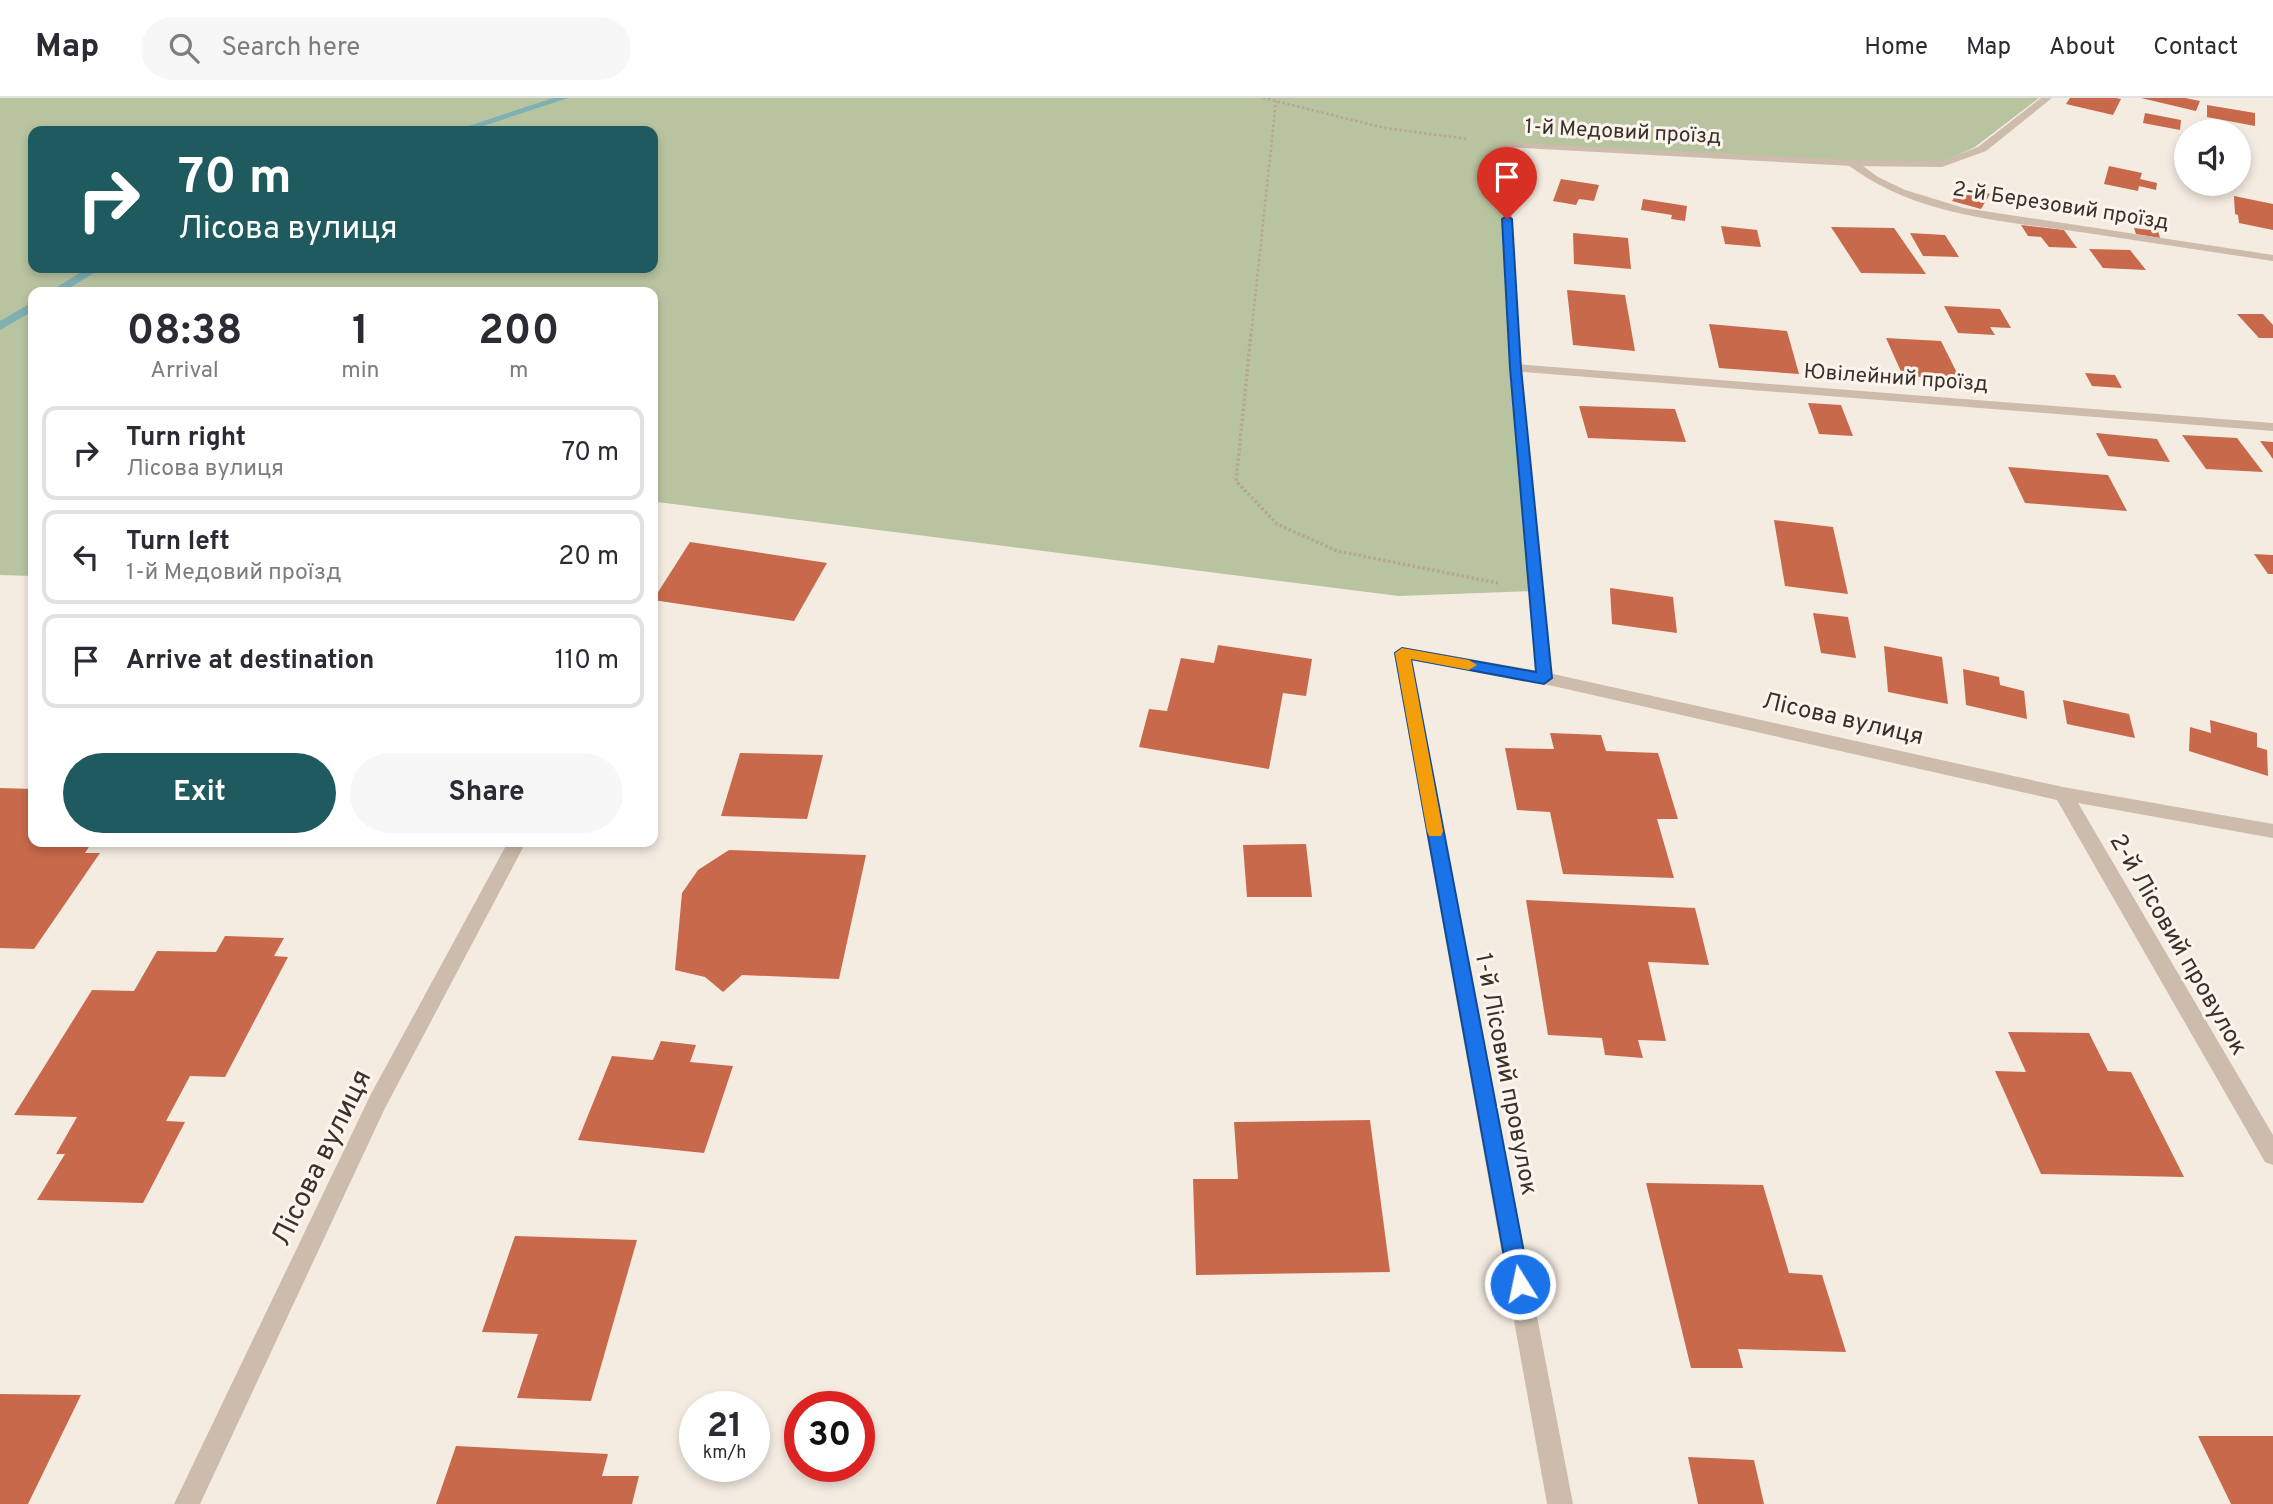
<!DOCTYPE html>
<meta charset="utf-8">
<style>
:root{--surface:#fff;--page:#f7f7f7;--text:#2b2b33;--muted:#7c7c81;--line:#e1e1e2;--accent:#1f5a5e}
body{margin:0;font-family:Overpass,sans-serif;background:var(--page);color:var(--text);height:100vh;display:flex;flex-direction:column;font-size:26px;white-space:nowrap}
*{box-sizing:border-box;margin:0}
p{font-size:23px;color:var(--muted)}
.icon{flex:none;width:38px;height:38px;fill:none;stroke:currentColor;stroke-width:2;stroke-linecap:round;stroke-linejoin:round}
.map{position:relative;flex:1;overflow:hidden}
.panel{position:absolute;left:28px;top:189px;width:630px;height:560px;display:flex;flex-direction:column;background:var(--surface);border-radius:14px;box-shadow:0 4px 10px #0003}
.panel>*{flex:none}
.banner{position:absolute;left:28px;top:28px;width:630px;height:147px;border-radius:14px;box-shadow:0 4px 10px #0003;background:#1f5a5e;color:#fff;overflow:hidden}
.tools{position:absolute;left:2174px;top:21px;display:grid;gap:14px}
.tools a{display:grid;place-items:center;width:77px;height:77px;border-radius:50%;background:var(--surface);box-shadow:0 4px 10px #0003;font-size:35px}
.speed{position:absolute;left:679px;top:1293px;display:flex;gap:14px;font-size:35px;font-weight:700;text-align:center}
.speed>*{display:grid;place-content:center;width:91px;height:91px;border-radius:50%;background:var(--surface);box-shadow:0 4px 10px #0003;line-height:1}
.speed small{font-size:18px;font-weight:400}
.speed .limit{border:10px solid #d22;background:#fff;color:#111}
.pin{position:absolute;display:grid;place-items:center;width:60px;height:60px;color:#fff;margin:-72px -30px;border-radius:50% 50% 50% 0;rotate:-45deg;box-shadow:0 0 7px #0007}
.pin .icon{rotate:45deg}
.me{position:absolute;width:77px;margin:-38px;rotate:350deg;stroke-linejoin:round;filter:drop-shadow(0 0 5px #0008)}
.turn{display:flex;align-items:center;gap:24px;height:147px;padding:0 35px;font-size:32px}
.turn .icon{width:91px;height:91px;stroke-width:2.5}
.turn b{display:block;font-size:49px;line-height:60px}
.eta{display:flex;justify-content:space-evenly;align-items:center;height:119px;text-align:center}
.eta b{font-size:42px;font-weight:700;line-height:49px}
.button{display:flex;gap:14px;margin-top:auto;padding:14px 35px}
.button a{flex:1;height:80px;border-radius:42px;background:var(--accent);color:#fff;font-size:28px;font-weight:700;line-height:80px;text-align:center}
.button a+a{background:var(--page);color:var(--text)}
ul{padding:0;list-style:none}
li{display:flex;align-items:center;gap:21px;height:94px;margin:0 14px 10px;padding:0 21px;border:4px solid var(--line);border-radius:14px}
li div{flex:1}
li b{display:block;font-size:26px}
li em{font-style:normal}
header{display:flex;align-items:center;gap:42px;box-sizing:border-box;height:98px;padding:0 35px;background:var(--surface);border-bottom:2px solid var(--line)}
header strong{font-size:33px}
nav{display:flex;gap:38px;margin-inline-start:auto;font-size:24px}
.search{width:490px;height:63px;background:var(--page);display:flex;align-items:center;gap:18px;box-sizing:border-box;padding:0 24px;border-radius:38px;color:var(--muted);font-size:26px}
.map>svg:first-child{display:block}
.green{fill:#b8c4a0;fill-rule:evenodd}
.lines{fill:none;stroke-linecap:round;stroke-linejoin:round}
.stream{fill:#7fb0b2;fill-rule:evenodd}
.building{fill:#c8694b}
.path-far1{stroke:#b9a596;stroke-width:2.5;stroke-dasharray:2.5 2.5;stroke-linecap:butt}
.path{stroke:#b9a596;stroke-width:3.5;stroke-dasharray:2.5 2.5;stroke-linecap:butt}
.service{fill:#cdbbac;fill-rule:evenodd}
.minor{fill:#cdbbac;fill-rule:evenodd}
.route{fill:#1a73e8;stroke:#114b97;stroke-width:2}
.slow{fill:#f59e0b}
.labels{text-anchor:middle;stroke-width:6;stroke-linejoin:round;paint-order:stroke}
.far-street-label{font-size:21px;fill:#3b302b;stroke:#fbf5ee}
.street-label{font-size:24px;fill:#3b302b;stroke:#fbf5ee}
.near-street-label{font-size:28px;fill:#3b302b;stroke:#fbf5ee}
</style>
<header>
<strong>Map</strong>
<div class="search"><svg class="icon" aria-label="search" viewBox="0 0 24 24"><circle cx="10" cy="10" r="6"/><path d="M15 15l6 6"/></svg>Search here</div>
<nav><a>Home</a><a>Map</a><a>About</a><a>Contact</a></nav>
</header>
<div class="map">
<svg width="2273" height="1406" viewBox="0 0 2273 1406">
<rect width="100%" height="100%" fill="#f4ebe1"/>
<path class="green" d="M 0,0 L 2039,0 L 1975,49 L 1942,64 L 1849,64 L 1503,46 L 1536,493 L 1399,498 L 657,404 L 653,412 L 653,194 L 33,194 L 33,478 L 0,477 ZM 33,33 L 653,33 L 653,170 L 33,170 Z"/>
<g class="lines">
<g class="stream">
<polygon points="553,0 568,0 468,33 453,33"/>
<polygon points="88,170 102,170 63,194 49,194"/>
<polygon points="33,204 33,213 0,232 0,223"/>
</g>
</g>
<g class="building">
<polygon points="2070,0 2116,0 2121,1 2113,17 2066,6"/>
<polygon points="2141,0 2185,0 2200,3 2196,13"/>
<polygon points="2207,7 2255,15 2255,28 2207,19"/>
<polygon points="2145,15 2181,22 2180,32 2143,25"/>
<polygon points="2109,68 2142,75 2140,81 2157,85 2156,92 2139,88 2138,93 2104,86"/>
<polygon points="1561,81 1599,87 1594,103 1579,101 1576,107 1553,103"/>
<polygon points="1962,89 1990,96 1981,111 1952,103"/>
<polygon points="2234,98 2273,106 2273,132 2239,125 2238,117 2235,116"/>
<polygon points="1643,101 1687,108 1685,123 1671,121 1672,117 1641,112"/>
<polygon points="2021,127 2064,132 2077,150 2049,149 2041,139 2028,138"/>
<polygon points="1721,128 1757,132 1761,149 1725,146"/>
<polygon points="1831,129 1894,130 1926,176 1861,175"/>
<polygon points="2134,130 2158,133 2160,140 2136,136"/>
<polygon points="1573,135 1628,140 1631,171 1574,166"/>
<polygon points="1910,135 1945,137 1959,159 1923,158"/>
<polygon points="2089,151 2130,152 2146,172 2103,170"/>
<polygon points="1567,192 1625,197 1635,253 1573,247"/>
<polygon points="1944,208 2000,211 2011,230 1990,229 1995,237 1958,235"/>
<polygon points="2237,216 2263,216 2273,227 2273,240 2259,240"/>
<polygon points="1709,226 1787,233 1799,276 1719,270"/>
<polygon points="1886,240 1941,243 1960,281 1903,278"/>
<polygon points="2085,275 2115,277 2122,290 2092,288"/>
<polygon points="1808,305 1841,307 1853,338 1819,336"/>
<polygon points="1579,308 1675,311 1686,344 1588,340"/>
<polygon points="2096,335 2157,341 2170,364 2108,358"/>
<polygon points="2182,337 2237,340 2263,374 2206,371"/>
<polygon points="2260,343 2273,344 2273,361"/>
<polygon points="2008,369 2108,377 2127,413 2025,405"/>
<polygon points="1774,422 1833,429 1848,496 1785,488"/>
<polygon points="690,444 827,465 794,523 653,502"/>
<polygon points="2254,456 2273,457 2273,476 2268,476"/>
<polygon points="1610,490 1673,499 1677,535 1612,526"/>
<polygon points="1813,515 1848,519 1856,560 1821,555"/>
<polygon points="1218,547 1312,561 1306,598 1283,595 1269,671 1139,649 1149,611 1167,613 1181,560 1214,565"/>
<polygon points="1884,548 1942,559 1948,606 1888,594"/>
<polygon points="1963,571 1999,579 2000,587 2024,593 2027,621 1966,607"/>
<polygon points="2063,602 2129,616 2135,640 2067,626"/>
<polygon points="2210,622 2257,635 2257,649 2267,652 2268,678 2189,653 2190,629 2211,635"/>
<polygon points="1550,635 1601,637 1606,653 1658,655 1678,721 1657,721 1674,780 1563,776 1550,714 1517,712 1505,650 1554,651"/>
<polygon points="740,655 823,657 807,721 721,718"/>
<polygon points="0,690 33,691 33,744 92,744 85,755 100,755 34,851 0,850"/>
<polygon points="1306,746 1312,799 1247,799 1243,747"/>
<polygon points="729,752 866,757 839,881 742,877 723,894 705,879 675,872 682,795 698,772"/>
<polygon points="1526,802 1695,810 1709,867 1648,864 1666,943 1638,942 1643,960 1605,957 1602,940 1548,937"/>
<polygon points="225,838 284,840 274,858 288,859 225,979 190,978 166,1023 185,1024 143,1105 37,1102 65,1056 56,1056 77,1019 14,1017 92,892 134,893 157,853 216,854"/>
<polygon points="2008,934 2089,935 2108,973 2131,974 2184,1079 2041,1076 1995,973 2026,974"/>
<polygon points="661,943 696,947 690,964 733,968 704,1055 578,1042 612,958 653,962"/>
<polygon points="1370,1022 1390,1174 1196,1177 1193,1081 1238,1081 1234,1024"/>
<polygon points="1646,1085 1763,1087 1789,1175 1822,1177 1846,1254 1738,1251 1743,1270 1691,1270"/>
<polygon points="515,1138 637,1142 591,1303 517,1300 538,1236 482,1234"/>
<polygon points="0,1296 81,1297 28,1406 0,1406"/>
<polygon points="2198,1338 2273,1338 2273,1406 2231,1406"/>
<polygon points="456,1348 608,1356 602,1378 639,1378 632,1406 436,1406"/>
<polygon points="1688,1359 1754,1362 1764,1406 1698,1406"/>
</g>
<g class="lines">
<g class="path-far1">
<polyline points="1263,0 1385,30 1468,41"/>
<polyline points="1251,238 1276,3"/>
</g>
<polyline class="path" points="1251,236 1236,383 1277,426 1337,453 1498,485"/>
<polygon class="service" points="2041,0 2052,0 1986,53 1942,69 1852,68 1508,49 1521,270 1552,580 1550,584 1538,584 1509,270 1499,44 1852,62 1941,63 1978,49"/>
<g class="minor">
<path d="M 1848,63 L 1856,63 L 1878,79 L 1905,92 L 1964,110 L 2273,157 L 2273,163 C 2211,154 2149,144 2087,135 C 2005,123 1917,119 1848,67 Z"/>
<polygon points="1515,266 2273,325 2273,333 1511,273 1509,270"/>
<polygon points="1402,549 1544,574 2063,689 2273,726 2273,740 2078,705 2273,1037 2273,1067 2265,1064 2057,702 1544,586 1411,562 1573,1406 1547,1406 1394,555"/>
<polygon points="508,744 526,744 385,1010 200,1406 174,1406 371,996"/>
</g>
</g>
<polygon class="route" points="1507,118 1512,121 1521,270 1552,580 1544,586 1411,561 1530,1186 1527,1194 1520,1197 1512,1194 1509,1186 1395,555 1402,550 1536,574 1510,270 1502,121"/>
<polygon class="slow" points="1402,550 1469,562 1477,567 1469,572 1411,561 1443,733 1441,738 1429,738 1427,733 1395,555"/>
<g class="labels">
<g class="far-street-label">
<text transform="translate(1623 33) rotate(3)" y="7">1-й Медовий проїзд</text>
<text transform="translate(2061 107) rotate(9)" y="7">2-й Березовий проїзд</text>
<text transform="translate(1896 279) rotate(4)" y="7">Ювілейний проїзд</text>
</g>
<g class="street-label">
<text transform="translate(1843 620) rotate(13)" y="8">Лісова вулиця</text>
<text transform="translate(2179 846) rotate(60)" y="8">2-й Лісовий провулок</text>
<text transform="translate(1507 976) rotate(79)" y="8">1-й Лісовий провулок</text>
</g>
<g class="near-street-label">
<text transform="translate(320 1059) rotate(-64)" y="10">Лісова вулиця</text>
</g>
</g>
</svg>
<div class="tools">
<a><svg class="icon" aria-label="sound" viewBox="0 0 24 24"><path d="M4 9h4l5-4v14l-5-4H4zM17 9q2 3 0 6"/></svg></a>
</div>
<div class="speed"><div>21<small>km/h</small></div><div class="limit">30</div></div>
<div class="pin" style="left:1507px;top:121px;background:#d93025"><svg class="icon" aria-label="arrive" viewBox="0 0 24 24"><path d="M6 21V4h12l-3 4 3 4H6"/></svg></div>
<svg class="me" style="left:1520px;top:1186px" viewBox="-20 -20 40 40"><circle r="17" fill="#1a73e8" stroke="#fff" stroke-width="3"/><path d="M0-11L8 9 0 5-8 9z" fill="#fff"/></svg>
<div class="banner">
<div class="turn"><svg class="icon" aria-label="right" viewBox="0 0 24 24"><path d="M7 20v-9h11M14 6l5 5-5 5"/></svg><div><b>70 m</b>Лісова вулиця</div></div>
</div>
<section class="panel">
<div class="eta">
<div><b>08:38</b><p>Arrival</p></div>
<div><b>1</b><p>min</p></div>
<div><b>200</b><p>m</p></div>
</div>
<ul>
<li><svg class="icon" aria-label="right" viewBox="0 0 24 24"><path d="M7 20v-9h11M14 6l5 5-5 5"/></svg><div><b>Turn right</b><p>Лісова вулиця</p></div><em>70 m</em></li>
<li><svg class="icon" aria-label="left" viewBox="0 0 24 24"><path d="M17 20v-9H6M10 6l-5 5 5 5"/></svg><div><b>Turn left</b><p>1-й Медовий проїзд</p></div><em>20 m</em></li>
<li><svg class="icon" aria-label="arrive" viewBox="0 0 24 24"><path d="M6 21V4h12l-3 4 3 4H6"/></svg><div><b>Arrive at destination</b></div><em>110 m</em></li>
</ul>
<div class="button"><a>Exit</a><a>Share</a></div>
</section>
</div>
